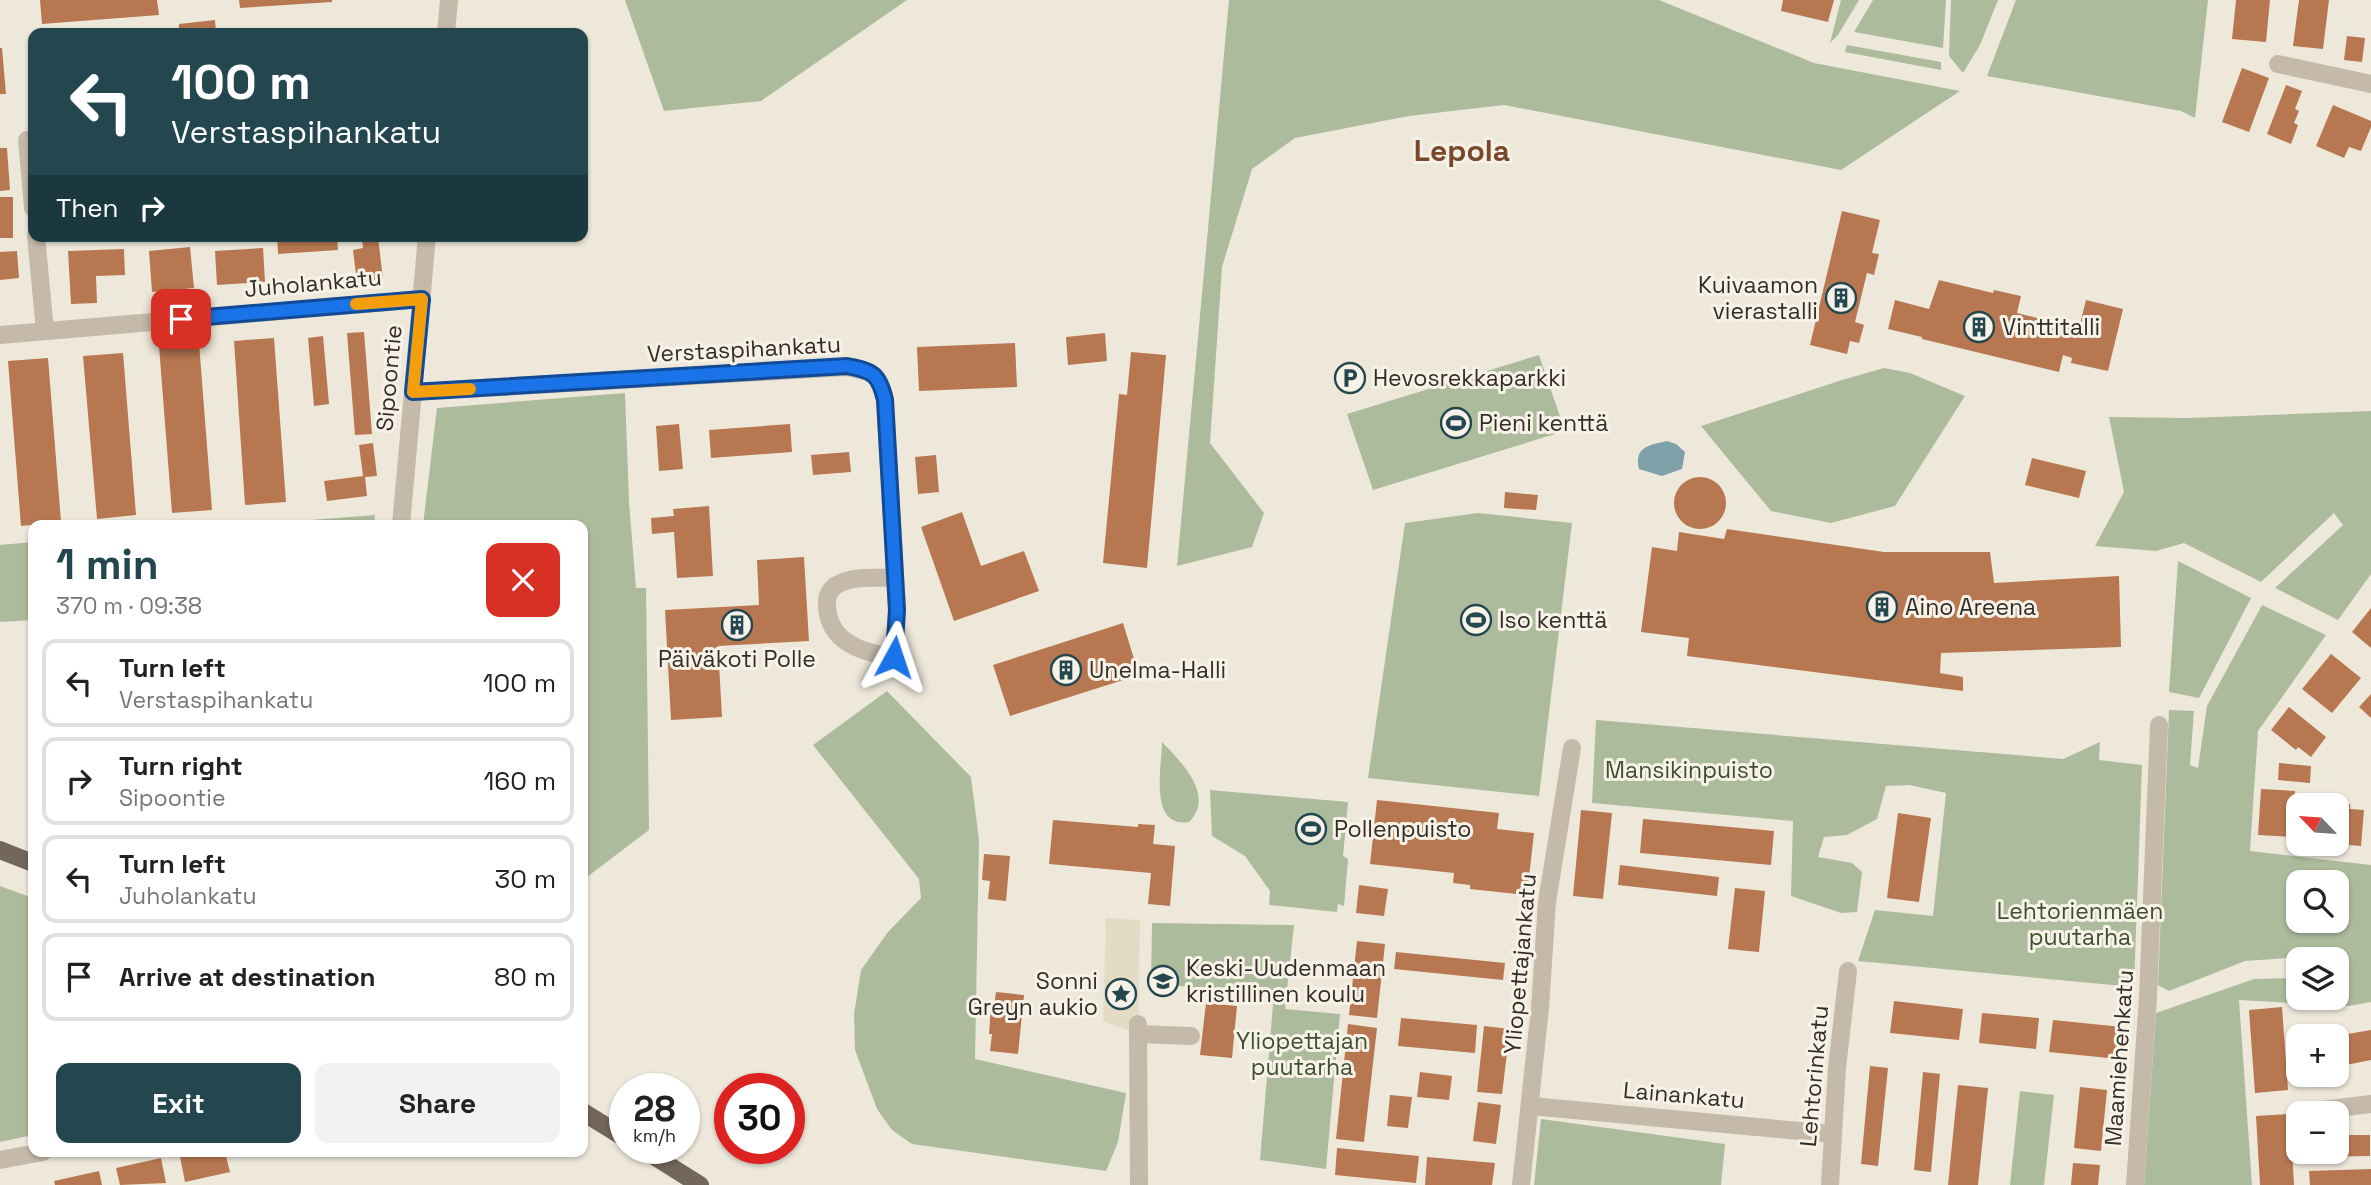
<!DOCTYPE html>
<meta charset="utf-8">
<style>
:root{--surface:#fff;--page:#f2f2f2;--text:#222;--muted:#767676;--line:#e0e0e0;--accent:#23464f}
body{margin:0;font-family:"Space Grotesk",sans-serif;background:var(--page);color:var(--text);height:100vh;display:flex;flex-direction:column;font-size:26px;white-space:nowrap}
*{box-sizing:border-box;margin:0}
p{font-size:23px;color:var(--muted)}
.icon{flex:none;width:38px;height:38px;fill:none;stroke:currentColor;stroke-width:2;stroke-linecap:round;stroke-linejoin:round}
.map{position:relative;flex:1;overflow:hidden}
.panel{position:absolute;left:28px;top:520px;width:560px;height:637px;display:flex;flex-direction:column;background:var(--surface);border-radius:14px;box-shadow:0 2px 5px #0004}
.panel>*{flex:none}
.hud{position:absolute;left:28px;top:28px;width:560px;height:214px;border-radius:14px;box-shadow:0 2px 5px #0004;background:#23464f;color:#fff;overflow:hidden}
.needle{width:46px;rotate:295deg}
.fabs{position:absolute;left:2286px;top:793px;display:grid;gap:14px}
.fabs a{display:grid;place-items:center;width:63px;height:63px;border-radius:14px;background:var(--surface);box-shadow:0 2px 5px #0004;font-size:35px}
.speed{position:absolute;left:609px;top:1073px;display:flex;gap:14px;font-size:35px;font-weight:700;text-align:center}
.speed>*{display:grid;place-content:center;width:91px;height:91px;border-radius:50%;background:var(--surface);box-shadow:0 2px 5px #0004;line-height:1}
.speed small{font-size:18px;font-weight:400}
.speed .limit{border:10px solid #d22;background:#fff;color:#111}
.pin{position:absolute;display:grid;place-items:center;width:60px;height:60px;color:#fff;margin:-30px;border-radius:14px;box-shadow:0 4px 10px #0006}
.me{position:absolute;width:77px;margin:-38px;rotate:5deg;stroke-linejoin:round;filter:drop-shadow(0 0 5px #0008)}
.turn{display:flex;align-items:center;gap:24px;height:147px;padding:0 28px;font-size:32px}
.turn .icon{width:91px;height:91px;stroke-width:2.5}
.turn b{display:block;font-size:49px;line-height:60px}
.then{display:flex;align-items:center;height:66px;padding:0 28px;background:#0003;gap:14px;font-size:26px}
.round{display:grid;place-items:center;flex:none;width:74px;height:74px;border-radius:14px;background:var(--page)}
.summary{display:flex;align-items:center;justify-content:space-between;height:119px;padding:0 28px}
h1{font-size:42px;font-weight:700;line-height:52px;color:var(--accent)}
.primary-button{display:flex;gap:14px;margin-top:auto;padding:14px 28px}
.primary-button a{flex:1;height:80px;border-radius:14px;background:var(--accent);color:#fff;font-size:28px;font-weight:700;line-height:80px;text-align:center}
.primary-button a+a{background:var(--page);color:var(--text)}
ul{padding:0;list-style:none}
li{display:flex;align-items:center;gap:21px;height:88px;margin:0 14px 10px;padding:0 14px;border:4px solid var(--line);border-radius:14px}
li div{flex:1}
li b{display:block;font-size:26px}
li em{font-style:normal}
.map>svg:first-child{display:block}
.green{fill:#adbb9d;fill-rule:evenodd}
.plaza{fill:#e4dbc4}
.water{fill:#7ea0a8}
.building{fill:#b77851}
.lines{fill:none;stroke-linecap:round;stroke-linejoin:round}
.minor{stroke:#c5b9a9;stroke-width:18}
.major{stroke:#73665b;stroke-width:18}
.route-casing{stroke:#114b97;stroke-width:18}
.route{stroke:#1a73e8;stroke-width:12}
.slow{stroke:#f59e0b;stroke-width:12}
.labels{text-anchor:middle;stroke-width:6;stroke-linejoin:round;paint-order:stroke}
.street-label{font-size:23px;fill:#332d28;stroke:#f7f2e7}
.poi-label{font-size:23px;fill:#332d28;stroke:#f7f2e7;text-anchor:start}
.park-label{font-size:23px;fill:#3e4e2f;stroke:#f7f2e7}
.district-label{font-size:30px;font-weight:bold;fill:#78482b;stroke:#f7f2e7}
</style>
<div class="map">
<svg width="2371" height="1185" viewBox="0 0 2371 1185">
<rect width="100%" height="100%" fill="#eee8db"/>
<g class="green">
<polygon points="625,0 907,0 761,101 664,111"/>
<polygon points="1229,0 1659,0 1814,63 1960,91 1841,170 1504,105 1409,116 1295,138 1252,169 1222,267 1210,443 1264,513 1252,547 1177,566"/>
<polygon points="1841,0 1859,0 1838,35 1830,43"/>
<polygon points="1873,0 1946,0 1943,48 1854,32"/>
<polygon points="1951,0 1998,0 1980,45 1963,73 1949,56"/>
<polygon points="2016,0 2208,0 2195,118 2181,111 1987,76"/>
<polygon points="1847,45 1941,62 1941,70 1845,52"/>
<polygon points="1539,355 1565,431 1373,490 1347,414"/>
<polygon points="1884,368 1910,373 1965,396 1895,506 1831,523 1771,511 1701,426 1842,380"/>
<polygon points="625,393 629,502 636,588 646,588 649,830 583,880 583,525 423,525 437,408"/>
<polygon points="2371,411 2371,574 2338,620 2275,588 2343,525 2334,513 2261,582 2184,543 2156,551 2095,546 2124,492 2109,417 2189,418"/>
<polygon points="1478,513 1572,523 1539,796 1368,778 1405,523"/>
<polygon points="375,515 374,525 249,525"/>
<polygon points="33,542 33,620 0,622 0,545"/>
<polygon points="2178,561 2251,598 2199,698 2169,692"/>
<path d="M 2262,605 L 2326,635 L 2258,731 L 2250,851 L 2371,865 L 2371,1002 L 2349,1006 L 2239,1000 L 2252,1185 L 2144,1185 L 2156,1013 L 2254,979 L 2298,978 L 2298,998 L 2336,998 L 2336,959 L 2316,959 L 2314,956 L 2245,961 L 2169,991 L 2158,985 L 2169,710 L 2194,711 L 2190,765 L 2198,768 L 2207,706 ZM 2298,882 L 2336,882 L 2336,920 L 2298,920 Z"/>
<polygon points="887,691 971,777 979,840 975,1059 1126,1093 1118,1142 1106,1171 912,1144 892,1130 877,1109 855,1050 854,1014 861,970 888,932 921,898 919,879 813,745"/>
<polygon points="1596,720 2063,759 2100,742 2099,760 2142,765 2134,987 1858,961 1875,910 1933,916 1946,793 1909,785 1886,786 1877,819 1847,835 1824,837 1818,857 1852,863 1862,872 1857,912 1841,913 1791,896 1793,821 1592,803"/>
<path d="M 1162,742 C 1180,761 1216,795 1189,822 C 1148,828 1162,766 1162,742 Z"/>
<polygon points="1210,790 1348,802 1343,856 1348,859 1344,906 1338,904 1337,912 1269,905 1270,891 1245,856 1212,836"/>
<polygon points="0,886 33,898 33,1135 0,1142"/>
<polygon points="1152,923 1294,925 1285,1009 1340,1014 1326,1169 1260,1160 1274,993 1151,984"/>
<polygon points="2020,1091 2054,1095 2044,1185 2010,1185"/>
<polygon points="1541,1119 1725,1144 1721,1185 1534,1185"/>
</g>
<polygon class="plaza" points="1106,918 1140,920 1138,1034 1103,1021"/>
<path class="water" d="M 1667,441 L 1676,444 L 1685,452 L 1682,469 L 1662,476 L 1639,469 C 1634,447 1649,445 1667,441 Z"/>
<g class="building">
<polygon points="40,0 157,0 159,15 42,24"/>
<polygon points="239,0 332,0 332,2 240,8"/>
<polygon points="1783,0 1834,0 1828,22 1781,11"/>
<polygon points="2236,0 2270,0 2266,42 2232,39"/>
<polygon points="2299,0 2329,0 2323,49 2293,46"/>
<polygon points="215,20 216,33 179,33 179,24"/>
<polygon points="2347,36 2365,38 2362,62 2344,60"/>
<polygon points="0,48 2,48 6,94 0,94"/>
<polygon points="2242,68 2269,78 2249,132 2222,122"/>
<polygon points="2286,85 2302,91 2295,109 2299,111 2294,123 2298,125 2291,144 2267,134"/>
<polygon points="2333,105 2371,121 2371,127 2361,151 2349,147 2344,158 2316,146"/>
<polygon points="0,148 7,148 10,190 0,191"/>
<rect x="0" y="197" width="13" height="41"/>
<polygon points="1842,211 1880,220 1872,253 1879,254 1874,275 1867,273 1855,322 1864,325 1859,343 1850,341 1847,354 1810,345"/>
<polygon points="78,236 112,236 112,239 78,241"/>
<polygon points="277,236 337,236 338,250 278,254"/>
<polygon points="378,237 383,279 357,282 353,250 363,248 362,239"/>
<polygon points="190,247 194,288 152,292 149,251"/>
<polygon points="263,248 265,282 217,285 215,251"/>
<polygon points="124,249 125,275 96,276 97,303 71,304 68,251"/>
<polygon points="17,251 19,278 0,280 0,252"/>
<polygon points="1939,280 1993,293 1994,290 2021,296 2017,313 2070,326 2068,333 2077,336 2086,300 2123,309 2108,371 2071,363 2072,358 2063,355 2059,372 1922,339 1922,337 1888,329 1895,300 1929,309"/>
<polygon points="364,332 372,434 355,435 347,333"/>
<polygon points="1105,333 1107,361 1068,365 1066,337"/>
<polygon points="323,336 329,404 314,406 308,338"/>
<polygon points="274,338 286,502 245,505 234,341"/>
<polygon points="199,343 212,510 172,513 159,346"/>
<polygon points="1015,343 1017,387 919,391 917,347"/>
<polygon points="1131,352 1166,355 1147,568 1103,563 1119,394 1127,395"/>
<polygon points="123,353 136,515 97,519 83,356"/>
<polygon points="48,358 61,522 21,526 8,361"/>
<polygon points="679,424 683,469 659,471 656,426"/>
<polygon points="790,424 792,452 711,458 709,430"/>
<polygon points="373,443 377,476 365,477 367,496 327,501 324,481 363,476 359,445"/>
<polygon points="849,452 851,472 813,475 811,455"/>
<polygon points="936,455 939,492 918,494 915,457"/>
<polygon points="2032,458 2086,471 2079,498 2025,485"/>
<circle cx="1700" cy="503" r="26"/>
<polygon points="1505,492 1538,495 1536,510 1504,508"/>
<polygon points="709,506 713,576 677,578 674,532 652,534 651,518 674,516 673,509"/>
<polygon points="962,512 981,566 1024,551 1039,591 954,621 921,527"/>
<polygon points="1727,529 1884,552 1990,552 1994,583 2119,576 2121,647 1941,653 1940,673 1963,677 1963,691 1687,656 1689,638 1641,632 1652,547 1677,551 1679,532 1724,539"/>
<polygon points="804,557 809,641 718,646 722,717 671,720 665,610 759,605 757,560"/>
<polygon points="2371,608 2371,648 2352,632"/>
<polygon points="1123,623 1139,675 1010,716 993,665"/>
<polygon points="2331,654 2361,678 2332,713 2302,689"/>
<polygon points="2371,694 2371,718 2359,707"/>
<polygon points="2289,707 2326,737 2311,757 2298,747 2296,750 2271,730"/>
<polygon points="2279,763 2311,766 2310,783 2278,780"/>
<polygon points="2261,789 2295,791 2292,837 2258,835"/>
<polygon points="1377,800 1499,813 1497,829 1534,833 1527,895 1470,889 1470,885 1453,883 1454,873 1370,864"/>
<polygon points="2341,804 2350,804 2350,809 2364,810 2361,846 2336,844 2336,808 2341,809"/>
<polygon points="1581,810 1612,813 1603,899 1573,896"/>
<polygon points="1898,813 1931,818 1919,902 1887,898"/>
<polygon points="1643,819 1774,831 1771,865 1640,853"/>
<polygon points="1053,820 1138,827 1138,824 1155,825 1153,844 1175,846 1170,906 1148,904 1151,873 1049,864"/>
<polygon points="984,854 1010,856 1006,901 988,899 990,881 982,880"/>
<polygon points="1620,865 1719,877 1717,896 1618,885"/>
<polygon points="1359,885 1388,889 1384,916 1356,913"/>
<polygon points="1735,888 1765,891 1759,952 1728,949"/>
<polygon points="1357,941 1385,944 1377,1018 1349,1015"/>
<polygon points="1396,952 1505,963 1503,980 1394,969"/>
<polygon points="996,992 1024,995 1018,1054 990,1051 992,1034 989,1034 991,1007 994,1008"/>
<polygon points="1894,1001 1963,1009 1959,1040 1890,1033"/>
<polygon points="1206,1003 1237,1006 1232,1058 1200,1055"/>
<polygon points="2282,1007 2288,1090 2255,1093 2249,1010"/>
<polygon points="1982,1013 2039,1018 2036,1049 1979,1043"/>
<polygon points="1401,1018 1477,1025 1475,1053 1398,1046"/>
<polygon points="2053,1020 2122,1027 2118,1059 2049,1052"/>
<polygon points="1348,1024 1377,1028 1364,1142 1336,1139"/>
<polygon points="1484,1026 1510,1029 1502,1094 1477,1092"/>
<polygon points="2371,1030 2371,1060 2336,1067 2336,1036"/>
<polygon points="1870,1066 1888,1068 1878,1166 1861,1164"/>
<polygon points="1420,1072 1452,1076 1449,1100 1417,1097"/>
<polygon points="1923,1072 1940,1074 1931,1172 1914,1170"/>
<polygon points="1958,1085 1988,1088 1978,1185 1948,1185"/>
<polygon points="2080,1087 2107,1090 2101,1151 2074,1148"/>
<polygon points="1390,1095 1412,1097 1408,1128 1387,1126"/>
<polygon points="1478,1102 1501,1105 1496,1144 1473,1141"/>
<polygon points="2290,1114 2294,1185 2260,1185 2256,1116"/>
<polygon points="2336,1135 2370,1135 2370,1156 2319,1157 2319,1152 2336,1152"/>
<polygon points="1337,1148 1419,1156 1416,1183 1335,1175"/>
<polygon points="206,1152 225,1152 230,1172 185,1182 180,1157"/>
<polygon points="1427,1157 1495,1163 1492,1185 1425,1185"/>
<polygon points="161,1158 166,1183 120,1185 116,1168"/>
<polygon points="2073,1163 2100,1165 2098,1185 2071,1185"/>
<polygon points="2371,1169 2371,1185 2310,1185 2309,1171"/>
<polygon points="99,1171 102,1185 55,1185 54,1181"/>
</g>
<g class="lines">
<g class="minor">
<polyline points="446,33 449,0"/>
<polyline points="2278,64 2371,84"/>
<polyline points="27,140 33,208"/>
<polyline points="36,236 45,331"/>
<polyline points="0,335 422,299"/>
<path d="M 413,392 L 847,367 C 873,371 879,374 885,400 L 897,610 L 894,657 C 862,653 828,642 827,605 C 826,597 829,591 835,586 C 851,575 876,578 895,578"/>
<polyline points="401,525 427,236"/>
<polyline points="1138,1024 1139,1185"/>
<polyline points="1138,1034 1191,1036"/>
<polyline points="1531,1106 1832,1134"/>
<polyline points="2322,1110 2371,1104"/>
<polyline points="0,1160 43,1152"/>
<polyline points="1521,1185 1540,1008 1547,902 1572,748"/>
<polyline points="1830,1185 1837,1068 1848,971"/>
<polyline points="2135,1185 2148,997 2159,725"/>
</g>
<g class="major">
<polyline points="0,850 33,863"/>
<polyline points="583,1112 625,1138"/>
<polyline points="641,1148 700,1185"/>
</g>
</g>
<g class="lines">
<g class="route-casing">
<path id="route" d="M 181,319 L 422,299 L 413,392 L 847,366 C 873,371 879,374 885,400 L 897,610 L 894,657"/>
</g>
<use href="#route" class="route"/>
<polyline class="slow" points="356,304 422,299 413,392 470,389"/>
</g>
<defs>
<g id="building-ring" transform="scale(1.575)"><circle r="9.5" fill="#f7f2e7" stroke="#23464f" stroke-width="1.5"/><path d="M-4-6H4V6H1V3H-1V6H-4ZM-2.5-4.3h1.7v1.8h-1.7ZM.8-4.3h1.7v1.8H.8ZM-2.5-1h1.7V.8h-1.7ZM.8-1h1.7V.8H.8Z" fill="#23464f"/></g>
<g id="parking-ring" transform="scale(1.575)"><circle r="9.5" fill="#f7f2e7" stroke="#23464f" stroke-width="1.5"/><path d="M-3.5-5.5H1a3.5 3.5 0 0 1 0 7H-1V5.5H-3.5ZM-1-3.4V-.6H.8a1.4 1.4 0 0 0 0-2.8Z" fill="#23464f"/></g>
<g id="stadium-ring" transform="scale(1.575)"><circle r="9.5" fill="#f7f2e7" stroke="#23464f" stroke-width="1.5"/><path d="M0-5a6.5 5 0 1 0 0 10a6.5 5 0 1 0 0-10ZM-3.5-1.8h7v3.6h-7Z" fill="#23464f"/></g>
<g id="school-ring" transform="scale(1.575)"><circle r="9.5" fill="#f7f2e7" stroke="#23464f" stroke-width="1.5"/><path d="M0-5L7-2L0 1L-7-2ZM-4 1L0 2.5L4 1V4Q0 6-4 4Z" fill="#23464f"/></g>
<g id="sight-ring" transform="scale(1.575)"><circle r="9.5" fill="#f7f2e7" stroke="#23464f" stroke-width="1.5"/><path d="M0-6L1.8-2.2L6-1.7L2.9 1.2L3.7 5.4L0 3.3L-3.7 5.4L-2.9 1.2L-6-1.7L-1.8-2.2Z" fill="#23464f"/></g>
</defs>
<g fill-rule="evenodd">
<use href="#building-ring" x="1841" y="298"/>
<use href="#building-ring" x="1979" y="327"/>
<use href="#parking-ring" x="1350" y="378"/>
<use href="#stadium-ring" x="1456" y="423"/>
<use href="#building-ring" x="1882" y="607"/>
<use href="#stadium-ring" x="1476" y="620"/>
<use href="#building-ring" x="737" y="625"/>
<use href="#building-ring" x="1066" y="670"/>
<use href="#stadium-ring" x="1311" y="829"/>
<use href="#school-ring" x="1163" y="981"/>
<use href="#sight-ring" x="1121" y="994"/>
</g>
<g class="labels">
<g class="street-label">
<text transform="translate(313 283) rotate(-5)" y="8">Juholankatu</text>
<text transform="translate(744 349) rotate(-3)" y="8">Verstaspihankatu</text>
<text transform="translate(389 378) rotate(-85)" y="8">Sipoontie</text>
<text transform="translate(1520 964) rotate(-85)" y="8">Yliopettajankatu</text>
<text transform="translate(2119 1058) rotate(-86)" y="8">Maamiehenkatu</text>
<text transform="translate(1814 1076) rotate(-85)" y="8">Lehtorinkatu</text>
<text transform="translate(1684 1095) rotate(5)" y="8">Lainankatu</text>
</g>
<g class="poi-label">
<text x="1818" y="293" text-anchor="end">Kuivaamon<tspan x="1818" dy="26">vierastalli</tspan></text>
<text x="2002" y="335">Vinttitalli</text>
<text x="1373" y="386">Hevosrekkaparkki</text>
<text x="1479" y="431">Pieni kenttä</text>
<text x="1905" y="615">Aino Areena</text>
<text x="1499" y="628">Iso kenttä</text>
<text x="737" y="667" text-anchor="middle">Päiväkoti Polle</text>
<text x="1089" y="678">Unelma-Halli</text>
<text x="1334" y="837">Pollenpuisto</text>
<text x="1186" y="976">Keski-Uudenmaan<tspan x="1186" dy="26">kristillinen koulu</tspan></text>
<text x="1098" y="989" text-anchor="end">Sonni<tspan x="1098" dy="26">Greyn aukio</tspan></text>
</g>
<g class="park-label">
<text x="1689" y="778">Mansikinpuisto</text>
<text x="2080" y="919">Lehtorienmäen<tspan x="2080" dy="26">puutarha</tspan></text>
<text x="1302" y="1049">Yliopettajan<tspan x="1302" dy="26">puutarha</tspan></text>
</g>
<g class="district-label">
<text x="1462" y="161">Lepola</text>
</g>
</g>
</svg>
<div class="fabs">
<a><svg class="needle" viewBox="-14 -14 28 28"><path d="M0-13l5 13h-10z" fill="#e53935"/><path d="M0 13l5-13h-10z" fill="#767676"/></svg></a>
<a><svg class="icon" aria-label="search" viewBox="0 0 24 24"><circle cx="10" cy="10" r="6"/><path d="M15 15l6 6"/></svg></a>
<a><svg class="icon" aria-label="layers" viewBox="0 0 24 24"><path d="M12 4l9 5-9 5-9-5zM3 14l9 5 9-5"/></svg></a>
<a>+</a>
<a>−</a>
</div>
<div class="speed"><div>28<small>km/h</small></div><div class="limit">30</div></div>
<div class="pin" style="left:181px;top:319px;background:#d93025"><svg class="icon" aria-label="arrive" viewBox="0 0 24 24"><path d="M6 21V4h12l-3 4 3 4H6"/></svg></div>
<svg class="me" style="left:894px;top:657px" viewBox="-20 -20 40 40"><path d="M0-17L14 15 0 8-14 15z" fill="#1a73e8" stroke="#fff" stroke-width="4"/></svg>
<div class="hud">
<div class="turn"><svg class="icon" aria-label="left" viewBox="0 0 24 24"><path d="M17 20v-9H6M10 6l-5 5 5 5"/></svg><div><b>100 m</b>Verstaspihankatu</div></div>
<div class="then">Then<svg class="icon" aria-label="right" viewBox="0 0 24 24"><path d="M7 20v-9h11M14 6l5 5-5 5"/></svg></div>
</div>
<section class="panel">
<div class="summary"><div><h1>1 min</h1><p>370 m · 09:38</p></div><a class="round" style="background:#d93025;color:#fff"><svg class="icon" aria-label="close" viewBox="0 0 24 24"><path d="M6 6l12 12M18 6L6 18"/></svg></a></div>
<ul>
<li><svg class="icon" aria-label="left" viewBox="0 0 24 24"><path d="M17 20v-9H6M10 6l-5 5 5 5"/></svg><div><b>Turn left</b><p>Verstaspihankatu</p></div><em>100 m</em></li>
<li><svg class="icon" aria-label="right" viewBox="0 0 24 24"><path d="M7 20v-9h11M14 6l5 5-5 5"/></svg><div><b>Turn right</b><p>Sipoontie</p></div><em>160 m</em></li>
<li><svg class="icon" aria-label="left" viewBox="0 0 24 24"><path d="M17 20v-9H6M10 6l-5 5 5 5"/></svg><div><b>Turn left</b><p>Juholankatu</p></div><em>30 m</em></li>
<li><svg class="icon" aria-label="arrive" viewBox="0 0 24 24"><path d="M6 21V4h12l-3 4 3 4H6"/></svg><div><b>Arrive at destination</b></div><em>80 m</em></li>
</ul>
<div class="primary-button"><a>Exit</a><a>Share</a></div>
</section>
</div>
